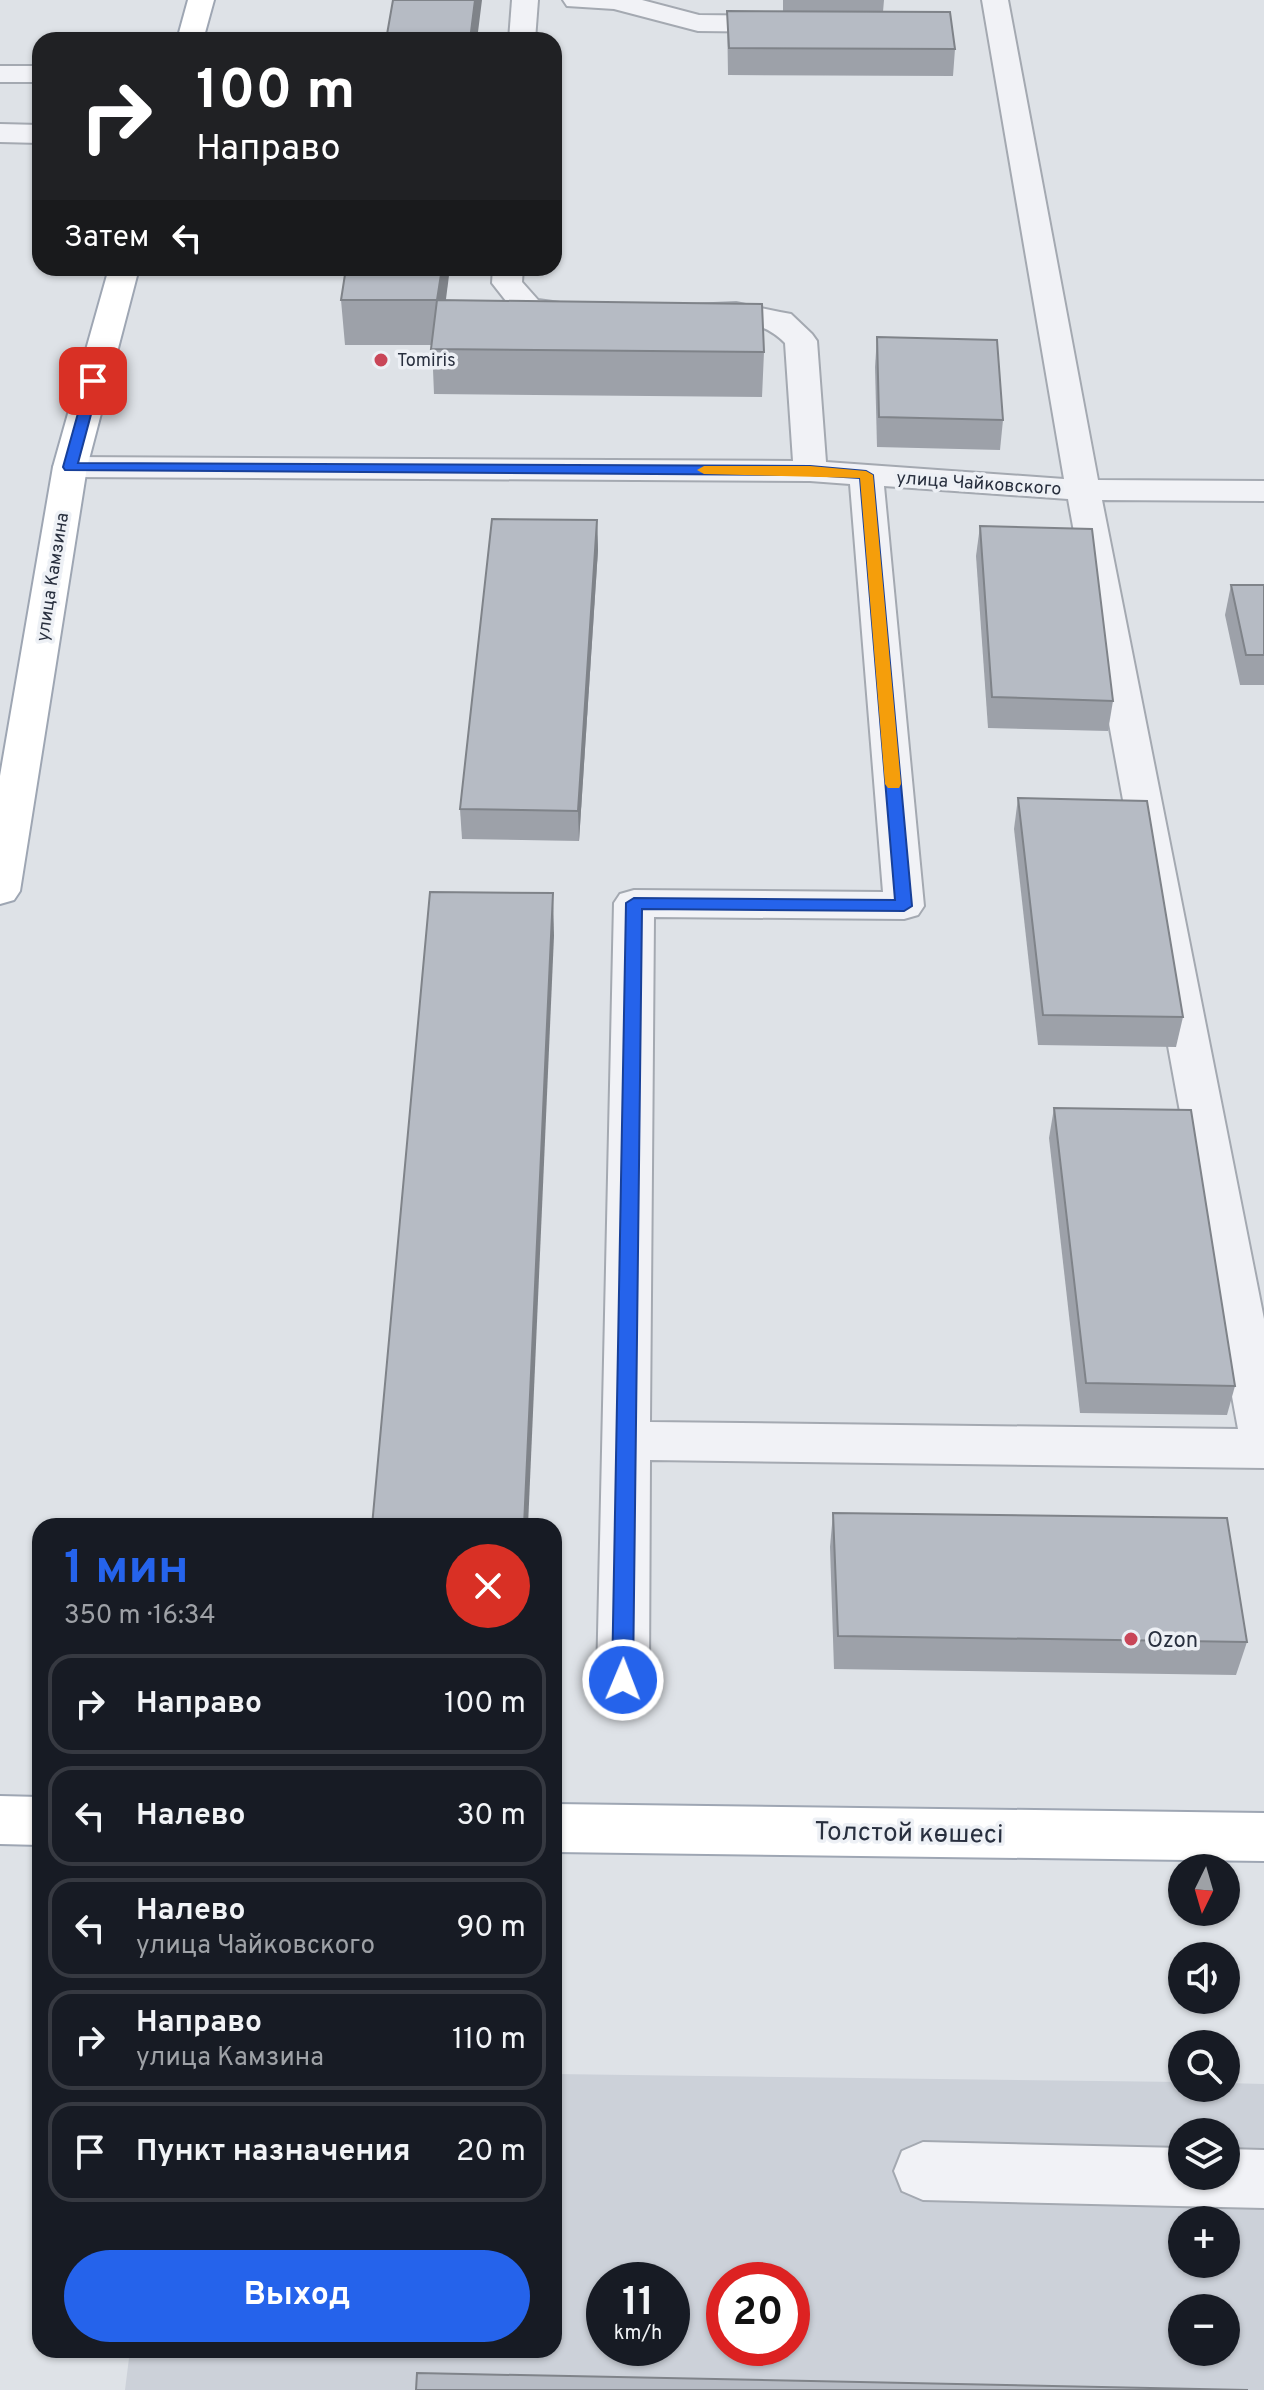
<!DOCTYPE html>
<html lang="ru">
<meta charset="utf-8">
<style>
:root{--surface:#171b24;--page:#242831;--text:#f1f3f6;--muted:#9ea1a6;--line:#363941;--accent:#2563eb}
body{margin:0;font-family:Overpass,sans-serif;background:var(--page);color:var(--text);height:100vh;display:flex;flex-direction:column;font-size:30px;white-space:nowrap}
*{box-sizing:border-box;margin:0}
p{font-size:26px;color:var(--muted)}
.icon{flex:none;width:44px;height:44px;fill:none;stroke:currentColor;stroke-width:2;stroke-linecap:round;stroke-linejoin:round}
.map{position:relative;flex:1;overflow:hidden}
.details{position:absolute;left:32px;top:1518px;width:530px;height:840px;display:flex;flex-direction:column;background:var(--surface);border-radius:24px;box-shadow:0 2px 6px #0004}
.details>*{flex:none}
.banner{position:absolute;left:32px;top:32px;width:530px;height:244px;border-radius:24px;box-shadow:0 2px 6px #0004;background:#202124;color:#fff;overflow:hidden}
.needle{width:52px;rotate:185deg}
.buttons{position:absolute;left:1168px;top:1854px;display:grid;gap:16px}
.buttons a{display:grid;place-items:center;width:72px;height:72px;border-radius:50%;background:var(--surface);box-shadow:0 2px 6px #0004;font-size:40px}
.speed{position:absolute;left:586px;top:2262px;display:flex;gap:16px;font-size:40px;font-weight:700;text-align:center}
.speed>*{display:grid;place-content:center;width:104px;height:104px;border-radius:50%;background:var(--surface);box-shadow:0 2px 6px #0004;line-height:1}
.speed small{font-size:20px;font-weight:400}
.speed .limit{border:12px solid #d22;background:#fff;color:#111}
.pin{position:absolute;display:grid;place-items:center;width:68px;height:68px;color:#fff;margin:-34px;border-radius:16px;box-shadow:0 4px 12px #0006}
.me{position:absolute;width:88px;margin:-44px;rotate:1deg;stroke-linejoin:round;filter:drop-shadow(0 0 6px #0008)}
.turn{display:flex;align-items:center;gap:28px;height:168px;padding:0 32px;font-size:36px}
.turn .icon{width:104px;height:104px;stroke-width:2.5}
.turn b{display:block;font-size:56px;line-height:68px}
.then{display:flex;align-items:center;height:76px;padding:0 32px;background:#0003;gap:16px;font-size:30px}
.round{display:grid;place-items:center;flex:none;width:84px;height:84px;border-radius:42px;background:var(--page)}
.head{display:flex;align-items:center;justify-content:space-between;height:136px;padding:0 32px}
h1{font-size:48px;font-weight:700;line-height:60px;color:var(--accent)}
.button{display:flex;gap:16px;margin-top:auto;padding:16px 32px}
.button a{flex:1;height:92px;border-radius:48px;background:var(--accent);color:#fff;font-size:32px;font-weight:700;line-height:92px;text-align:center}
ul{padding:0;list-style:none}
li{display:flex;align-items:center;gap:24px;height:100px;margin:0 16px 12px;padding:0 16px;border:4px solid var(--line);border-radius:24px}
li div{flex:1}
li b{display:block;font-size:30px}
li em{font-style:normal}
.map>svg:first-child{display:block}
.built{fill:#ccd1d9;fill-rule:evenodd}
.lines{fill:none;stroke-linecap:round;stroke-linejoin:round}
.minor-casing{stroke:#a4a9b1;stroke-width:4}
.major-casing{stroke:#9ea6b3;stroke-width:4}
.minor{fill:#f1f2f6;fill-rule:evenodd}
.major{fill:#fff;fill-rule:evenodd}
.wall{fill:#9da1a9}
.shaded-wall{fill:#7f8389}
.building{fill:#b6bbc4;stroke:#7f8389;stroke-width:2}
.route{fill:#2563eb;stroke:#184099;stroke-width:2}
.slow{fill:#f59e0b}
.poi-dot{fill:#c94658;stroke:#edf0f5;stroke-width:3}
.labels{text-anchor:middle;stroke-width:7;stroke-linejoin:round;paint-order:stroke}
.far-poi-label{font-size:18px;fill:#282f3e;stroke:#edf0f5;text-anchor:start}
.far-street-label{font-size:18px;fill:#282f3e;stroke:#edf0f5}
.poi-label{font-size:22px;fill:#282f3e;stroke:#edf0f5;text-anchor:start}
.near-street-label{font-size:26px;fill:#282f3e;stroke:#edf0f5}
</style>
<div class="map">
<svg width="1264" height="2390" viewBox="0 0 1264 2390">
<rect width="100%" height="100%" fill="#dee2e7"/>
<path class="built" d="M 554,2074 L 1182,2082 L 1182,2088 L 1226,2088 L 1226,2083 L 1264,2084 L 1264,2390 L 125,2390 L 130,2350 L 554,2350 ZM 1182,2132 L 1226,2132 L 1226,2176 L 1182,2176 ZM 1182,2220 L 1226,2220 L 1226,2264 L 1182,2264 ZM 604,2280 L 672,2280 L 672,2348 L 604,2348 ZM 724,2280 L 792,2280 L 792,2348 L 724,2348 ZM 1182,2308 L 1226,2308 L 1226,2352 L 1182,2352 Z"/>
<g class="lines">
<g class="minor-casing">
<g id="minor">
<polygon points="512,0 538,0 535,40 509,40"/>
<polygon points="563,0 642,0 699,15 786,16 795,18 799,24 795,30 786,32 698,31 614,9 567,6"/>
<path d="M 982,0 L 1008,0 L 1098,480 L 1264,481 L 1264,501 L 1102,500 L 1264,1319 L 1264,1468 L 650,1460 L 649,1680 L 641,1696 L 623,1702 L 605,1696 L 597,1680 L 614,903 L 620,894 L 634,890 L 883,892 L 850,484 L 810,481 L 70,477 L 58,474 L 53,467 L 58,460 L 70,457 L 793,461 L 785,343 C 753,312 729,328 691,319 L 687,312 L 691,305 L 736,303 L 780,312 L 791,314 L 812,334 L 817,341 L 826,462 L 1064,479 ZM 884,486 L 1068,499 L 1238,1429 L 650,1422 L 654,917 L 904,919 L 918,915 L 924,906 Z"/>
<rect x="0" y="66" width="40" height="16"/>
<polygon points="0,124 40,125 40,143 0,142"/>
<polygon points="493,268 523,268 522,282 538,300 589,307 594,314 589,321 578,323 517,315 492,283"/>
<polygon points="923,2142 1182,2148 1182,2176 1226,2176 1226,2149 1264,2150 1264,2208 923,2200 902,2191 894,2171 902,2151"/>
</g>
</g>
<g class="major-casing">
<g id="major">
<polygon points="188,0 214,0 203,40 177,40"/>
<polygon points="109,268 139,268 87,467 20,891 14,900 0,904 0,776 53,467"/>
<polygon points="0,1796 40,1797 40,1845 0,1844"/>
<polygon points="554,1804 1264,1813 1264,1861 554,1852"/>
</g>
</g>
<use href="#minor" class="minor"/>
<use href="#major" class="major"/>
</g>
<g class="wall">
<polygon points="783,0 884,0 883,12 955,49 953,76 728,75 727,11 783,11"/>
<polygon points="341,300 446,301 764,352 762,397 434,394 432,345 345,345"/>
<polygon points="877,337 1003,420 1000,450 877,447 875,367"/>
<polygon points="597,520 598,550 579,841 462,839 460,809"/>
<polygon points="980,526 1113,701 1108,731 988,728 976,556"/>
<polygon points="1231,585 1264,585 1264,685 1240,685 1225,615"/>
<polygon points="1018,798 1183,1017 1176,1047 1038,1045 1014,829"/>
<polygon points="1054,1108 1235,1386 1227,1415 1080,1413 1049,1138"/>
<polygon points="833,1513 1247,1642 1236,1675 834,1669 830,1547"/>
</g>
<g class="shaded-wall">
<polygon points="475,0 482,0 477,40 470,40"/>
<polygon points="442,268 450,268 440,345 437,300"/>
<polygon points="597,520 598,550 579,841 578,811"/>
<polygon points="553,893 554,936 528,1526 524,1526"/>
</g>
<g class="building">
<polygon points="393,0 475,0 470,40 386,40"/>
<polygon points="727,11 950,12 955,49 729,48"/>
<polygon points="346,268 442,268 437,300 341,300"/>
<polygon points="437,300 762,304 764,352 431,349"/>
<polygon points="877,337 997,340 1003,420 879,417"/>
<polygon points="492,519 597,520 578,811 460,809"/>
<polygon points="980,526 1092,529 1113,701 992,697"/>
<polygon points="1231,585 1264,585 1264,655 1246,655"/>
<polygon points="1018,798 1147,801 1183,1017 1043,1015"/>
<polygon points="430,892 553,893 524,1526 372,1526"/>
<polygon points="1054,1108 1191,1110 1235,1386 1086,1383"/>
<polygon points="833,1513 1227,1518 1247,1642 838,1636"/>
<polygon points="417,2373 1248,2390 416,2390"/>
</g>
<polygon class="route" points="93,377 100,381 78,463 810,466 866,471 873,475 912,906 904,911 642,909 633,1680 630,1686 623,1689 615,1686 612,1680 626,903 634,898 895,900 860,478 810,475 65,470 63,467 87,381"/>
<polygon class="slow" points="810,466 866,471 873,475 901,784 899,788 888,788 885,784 860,478 704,474 697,470 704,466"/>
<g class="poi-dot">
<circle cx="381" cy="360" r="8"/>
<circle cx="1131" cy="1639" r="8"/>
</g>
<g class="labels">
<g class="far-poi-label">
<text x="397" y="366">Tomiris</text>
</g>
<g class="far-street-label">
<text transform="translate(979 483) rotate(4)" y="6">улица Чайковского</text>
<text transform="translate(52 577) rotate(-81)" y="6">улица Камзина</text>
</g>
<g class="poi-label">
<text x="1147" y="1647">Ozon</text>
</g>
<g class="near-street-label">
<text transform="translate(909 1832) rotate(1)" y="9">Толстой көшесі</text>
</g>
</g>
</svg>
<div class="buttons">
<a><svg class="needle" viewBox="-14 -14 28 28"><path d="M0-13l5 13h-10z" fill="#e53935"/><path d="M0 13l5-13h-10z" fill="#9ea1a6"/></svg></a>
<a><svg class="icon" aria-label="sound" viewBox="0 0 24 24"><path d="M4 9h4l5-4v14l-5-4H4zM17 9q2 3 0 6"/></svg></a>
<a><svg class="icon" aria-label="search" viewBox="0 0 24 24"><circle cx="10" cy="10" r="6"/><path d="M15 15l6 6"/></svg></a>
<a><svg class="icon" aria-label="layers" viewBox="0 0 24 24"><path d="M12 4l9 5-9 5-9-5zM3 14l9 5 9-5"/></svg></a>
<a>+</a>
<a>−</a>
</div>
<div class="speed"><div>11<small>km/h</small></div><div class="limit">20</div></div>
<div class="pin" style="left:93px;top:381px;background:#d93025"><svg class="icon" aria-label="arrive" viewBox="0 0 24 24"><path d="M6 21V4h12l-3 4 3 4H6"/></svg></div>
<svg class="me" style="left:623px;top:1680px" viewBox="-20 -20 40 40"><circle r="17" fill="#2563eb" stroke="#fff" stroke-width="3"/><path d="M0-11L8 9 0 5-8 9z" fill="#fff"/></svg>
<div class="banner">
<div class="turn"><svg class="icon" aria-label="right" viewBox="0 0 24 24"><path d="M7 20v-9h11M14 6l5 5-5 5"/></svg><div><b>100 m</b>Направо</div></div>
<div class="then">Затем<svg class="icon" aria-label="left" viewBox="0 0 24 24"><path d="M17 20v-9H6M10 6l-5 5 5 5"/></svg></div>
</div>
<section class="details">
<div class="head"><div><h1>1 мин</h1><p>350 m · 16:34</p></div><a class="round" style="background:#d93025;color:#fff"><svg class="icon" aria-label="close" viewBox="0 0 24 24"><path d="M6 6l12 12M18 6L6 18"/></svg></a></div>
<ul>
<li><svg class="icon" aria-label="right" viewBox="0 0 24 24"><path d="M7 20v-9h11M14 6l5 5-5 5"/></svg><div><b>Направо</b></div><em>100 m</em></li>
<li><svg class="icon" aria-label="left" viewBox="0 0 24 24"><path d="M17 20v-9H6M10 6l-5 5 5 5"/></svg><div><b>Налево</b></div><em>30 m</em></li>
<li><svg class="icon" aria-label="left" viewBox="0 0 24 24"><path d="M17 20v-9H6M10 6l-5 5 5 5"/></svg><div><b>Налево</b><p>улица Чайковского</p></div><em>90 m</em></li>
<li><svg class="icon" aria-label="right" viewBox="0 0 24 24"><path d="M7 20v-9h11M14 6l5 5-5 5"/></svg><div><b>Направо</b><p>улица Камзина</p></div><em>110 m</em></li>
<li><svg class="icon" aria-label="arrive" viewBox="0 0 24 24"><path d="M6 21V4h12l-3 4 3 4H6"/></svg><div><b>Пункт назначения</b></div><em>20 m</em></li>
</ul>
<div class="button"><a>Выход</a></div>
</section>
</div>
